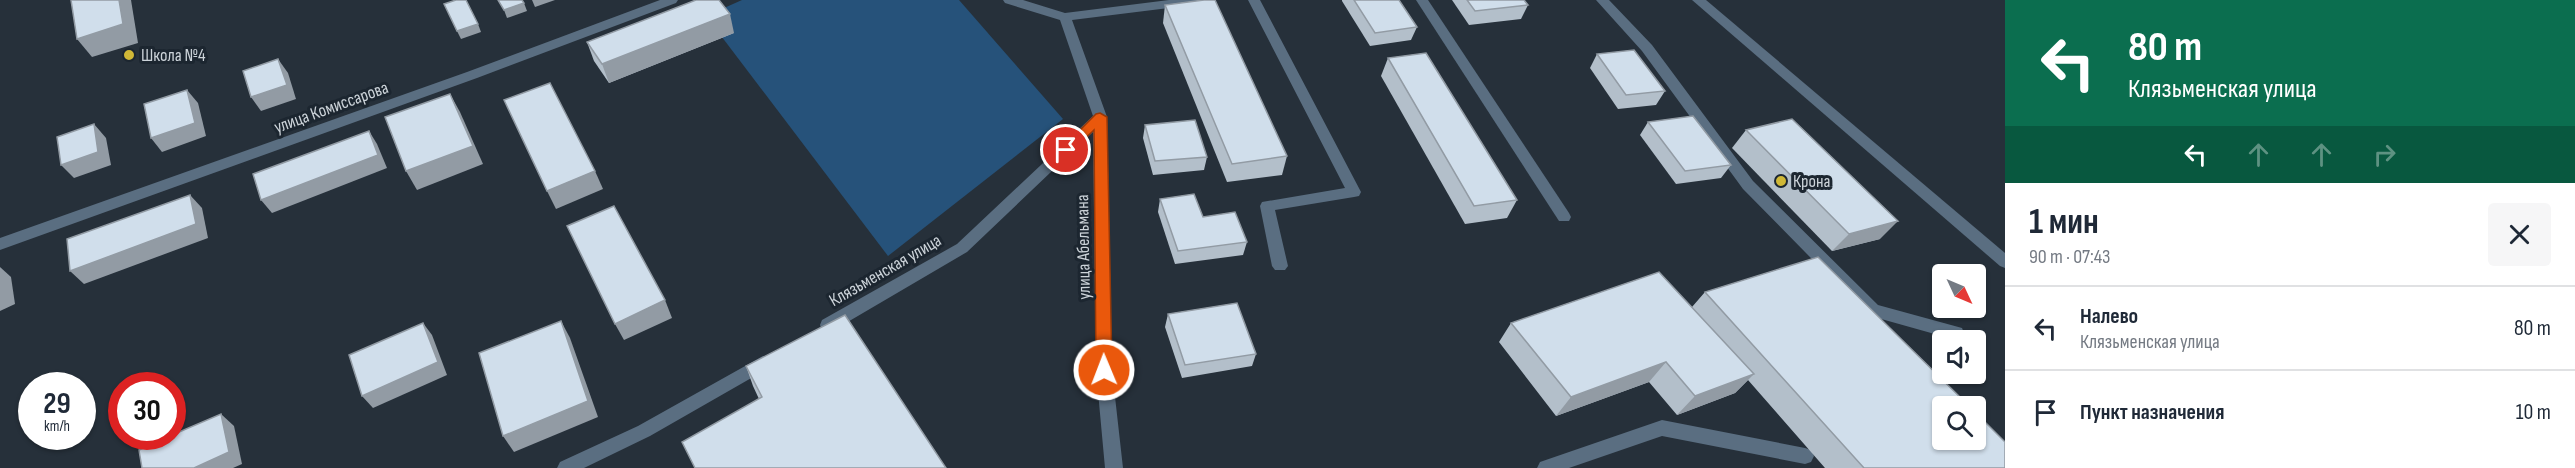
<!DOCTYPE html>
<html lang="ru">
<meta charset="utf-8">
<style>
:root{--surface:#fff;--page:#f6f6f7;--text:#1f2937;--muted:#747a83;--line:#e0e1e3}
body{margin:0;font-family:"Sofia Sans Condensed",sans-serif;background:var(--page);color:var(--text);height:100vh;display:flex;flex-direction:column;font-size:22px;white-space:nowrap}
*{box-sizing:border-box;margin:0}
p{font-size:20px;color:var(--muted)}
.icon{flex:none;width:33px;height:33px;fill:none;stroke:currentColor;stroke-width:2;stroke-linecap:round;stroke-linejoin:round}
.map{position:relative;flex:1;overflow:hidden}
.drawer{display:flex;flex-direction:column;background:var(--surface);width:570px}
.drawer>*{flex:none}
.hud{background:#0b6e4f;color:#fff;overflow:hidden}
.needle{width:39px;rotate:134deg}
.controls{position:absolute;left:1932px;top:264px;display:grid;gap:12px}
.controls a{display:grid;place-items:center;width:54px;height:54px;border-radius:6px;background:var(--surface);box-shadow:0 2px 4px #0004;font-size:30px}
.speed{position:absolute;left:18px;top:372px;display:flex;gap:12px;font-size:30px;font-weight:700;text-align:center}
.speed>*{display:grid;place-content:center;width:78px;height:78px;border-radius:50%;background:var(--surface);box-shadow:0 2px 4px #0004;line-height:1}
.speed small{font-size:15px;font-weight:400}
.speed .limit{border:9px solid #d22;background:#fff;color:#111}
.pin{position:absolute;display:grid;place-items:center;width:51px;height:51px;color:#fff;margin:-26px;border:3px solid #fff;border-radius:50%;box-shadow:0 2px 6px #0007}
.me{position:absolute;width:66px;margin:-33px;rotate:359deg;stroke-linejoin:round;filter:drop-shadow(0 0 4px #0008)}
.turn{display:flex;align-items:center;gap:21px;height:126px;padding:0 24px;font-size:27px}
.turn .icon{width:78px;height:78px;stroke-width:2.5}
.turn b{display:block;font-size:42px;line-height:51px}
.lanes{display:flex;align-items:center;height:57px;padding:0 24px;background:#0003;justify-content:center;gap:30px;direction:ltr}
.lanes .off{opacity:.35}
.round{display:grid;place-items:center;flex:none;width:63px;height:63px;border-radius:6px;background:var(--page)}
.overview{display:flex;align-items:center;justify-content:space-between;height:102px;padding:0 24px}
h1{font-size:36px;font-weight:700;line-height:45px}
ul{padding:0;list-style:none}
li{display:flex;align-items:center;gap:18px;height:84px;padding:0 24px;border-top:2px solid var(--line)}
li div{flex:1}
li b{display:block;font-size:22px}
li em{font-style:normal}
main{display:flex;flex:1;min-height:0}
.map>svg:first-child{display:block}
.green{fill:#26527a}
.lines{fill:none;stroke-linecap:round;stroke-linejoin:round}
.minor{fill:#5a6e81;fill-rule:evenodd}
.wall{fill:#b3bfca}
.shaded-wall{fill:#929ba4}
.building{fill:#d0deeb;stroke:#929ba4;stroke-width:1.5}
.route{fill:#ea580c;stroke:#983908;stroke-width:1.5}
.poi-dot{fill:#d0b837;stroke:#1c2630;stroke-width:2}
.labels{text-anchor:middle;stroke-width:6;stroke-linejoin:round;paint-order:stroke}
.poi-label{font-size:18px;fill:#ccd3d9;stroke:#1c2630;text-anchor:start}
.street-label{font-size:18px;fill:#ccd3d9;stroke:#1c2630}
</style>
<main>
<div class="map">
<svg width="2005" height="468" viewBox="0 0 2005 468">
<rect width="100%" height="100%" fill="#26303a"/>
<polygon class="green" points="742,0 959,0 1063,119 888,256 706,16"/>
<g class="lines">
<g class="minor">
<polygon points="660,0 678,0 676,3 477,78 0,250 0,238 467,72"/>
<polygon points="1003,0 1023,0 1065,13 1169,0 1207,0 1201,4 1072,20 1107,117 1112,370 1123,468 1105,468 1096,370 1093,132 967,252 834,330 828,332 822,330 820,325 822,320 957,244 1093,116 1060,20 1005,3"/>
<polygon points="1248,0 1260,0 1361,192 1359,196 1354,197 1275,210 1288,266 1285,270 1275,270 1272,266 1260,206 1262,202 1345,188"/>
<polygon points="1416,0 1428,0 1569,213 1571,217 1569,221 1559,221"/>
<polygon points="1596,0 1609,0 1652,45 1753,181 1878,305 1962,328 1964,333 1962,338 1956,340 1867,315 1743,189 1642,51"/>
<polygon points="1692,0 1706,0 2005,253 2005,268 2000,266"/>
<polygon points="763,356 769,358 771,363 769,368 650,436 584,468 557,468 560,462 638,426"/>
<polygon points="1662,420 1805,448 1811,450 1814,456 1811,462 1805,464 1662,436 1569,468 1537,468 1540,462"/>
</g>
</g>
<g class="wall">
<polygon points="1342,0 1399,0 1417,27 1411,40 1370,46 1342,1"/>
<polygon points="1452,0 1524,0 1528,5 1521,19 1469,25"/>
<polygon points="1165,5 1287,156 1282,175 1227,182 1163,23"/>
<polygon points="734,33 609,83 594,61 587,42"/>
<polygon points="1597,54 1665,91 1656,105 1618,109 1590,68"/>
<polygon points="1388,58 1517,200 1507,218 1465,224 1381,76"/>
<polygon points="1648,122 1731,165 1721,178 1676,184 1640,135"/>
<polygon points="1145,125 1207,157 1204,170 1153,175 1143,138"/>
<polygon points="1746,130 1880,239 1832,251 1732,148"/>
<polygon points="1160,199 1203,217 1247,242 1243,255 1175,264 1158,212"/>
<polygon points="1705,292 2005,468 1825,468 1748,380 1735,393 1677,415 1649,382 1556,416 1499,342 1511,323 1692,307"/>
<polygon points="1168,314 1256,354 1252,366 1182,378 1165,327"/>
<polygon points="746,366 946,468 759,399 753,386"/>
</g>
<g class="shaded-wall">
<polygon points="119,0 131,0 138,43 92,57 77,39"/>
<polygon points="532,0 555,0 535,7"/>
<polygon points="524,3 527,11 507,18 504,10"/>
<polygon points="730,14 734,33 609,83 602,64"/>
<polygon points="478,24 481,32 461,39 457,31"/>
<polygon points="278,59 288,73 296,99 261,111 251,97"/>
<polygon points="187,90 198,103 206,136 162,152 151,138"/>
<polygon points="450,94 460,112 483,164 417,190 406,171"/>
<polygon points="94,124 106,138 111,165 74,178 61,165"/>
<polygon points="369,131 377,144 387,168 272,213 261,200"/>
<polygon points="595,171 603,189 556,209 547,191"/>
<polygon points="190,195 202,208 208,238 84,284 70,271"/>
<polygon points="1898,221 1880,239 1832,251 1849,234"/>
<polygon points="0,267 11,277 15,304 0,311"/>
<polygon points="665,300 672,318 624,340 615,324"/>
<polygon points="561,321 570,338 598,417 514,452 503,436"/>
<polygon points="423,323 432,335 447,375 373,408 362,396"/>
<polygon points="1666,362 1649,382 1556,416 1571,397"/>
<polygon points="1754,374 1735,393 1677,415 1695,396"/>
<polygon points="221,414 234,426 242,464 233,468 194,468"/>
</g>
<g class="building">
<polygon points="71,0 119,0 123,24 77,39"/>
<polygon points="456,0 466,0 478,24 457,31 444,4"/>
<polygon points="498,0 522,0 524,3 504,10"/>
<polygon points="696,0 719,0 730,14 602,64 587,42"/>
<polygon points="1204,0 1215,0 1287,156 1232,164 1165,5"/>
<polygon points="1354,0 1399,0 1417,27 1375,33"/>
<polygon points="1467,0 1524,0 1528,5 1475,11"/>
<polygon points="1634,50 1665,91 1626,95 1597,54"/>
<polygon points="1426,53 1517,200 1474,206 1388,58"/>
<polygon points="278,59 287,85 251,97 243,71"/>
<polygon points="550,83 595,171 547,191 504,100"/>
<polygon points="187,90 195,123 151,138 144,104"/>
<polygon points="450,94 473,146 406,171 385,117"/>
<polygon points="1693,116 1731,165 1685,171 1648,122"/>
<polygon points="1792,119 1898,221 1849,234 1746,130"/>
<polygon points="1195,120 1207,157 1155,161 1145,125"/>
<polygon points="94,124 98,152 61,165 57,137"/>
<polygon points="369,131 378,155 261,200 253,174"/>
<polygon points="1194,194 1203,217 1235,212 1247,242 1178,251 1160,199"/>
<polygon points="190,195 196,224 70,271 67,239"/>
<polygon points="614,206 665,300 615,324 567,226"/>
<polygon points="1818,257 1969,406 1942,406 1942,440 1976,440 1976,413 2005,442 2005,468 1864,468 1705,292"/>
<polygon points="1659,272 1754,374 1695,396 1666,362 1571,397 1511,323"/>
<polygon points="1237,303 1256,354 1185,365 1168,314"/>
<polygon points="845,315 946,468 695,468 682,442 762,397 746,366"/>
<polygon points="561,321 588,401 503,436 479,353"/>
<polygon points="423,323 438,362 362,396 349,355"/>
<polygon points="221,414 229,452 194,468 142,468 139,450 170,436 172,436 172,435"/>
</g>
<polygon class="route" points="1100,113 1107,117 1112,370 1109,375 1104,376 1099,375 1096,370 1094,130 1070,153 1061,153 1060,150 1096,114"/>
<g class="poi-dot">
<circle cx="129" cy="55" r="6"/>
<circle cx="1781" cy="181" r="6"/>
</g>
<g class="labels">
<g class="poi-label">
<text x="141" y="61">Школа №4</text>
<text x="1793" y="187">Крона</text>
</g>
<g class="street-label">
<text transform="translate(331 107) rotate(-20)" y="6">улица Комиссарова</text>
<text transform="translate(1083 247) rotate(-91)" y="6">улица Абельмана</text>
<text transform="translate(885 270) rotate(-30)" y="6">Клязьменская улица</text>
</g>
</g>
</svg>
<div class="controls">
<a><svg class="needle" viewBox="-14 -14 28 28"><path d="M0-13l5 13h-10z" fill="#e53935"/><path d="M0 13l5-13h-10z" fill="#747a83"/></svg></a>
<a><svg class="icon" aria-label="sound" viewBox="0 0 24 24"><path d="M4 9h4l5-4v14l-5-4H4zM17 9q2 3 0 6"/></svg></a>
<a><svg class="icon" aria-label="search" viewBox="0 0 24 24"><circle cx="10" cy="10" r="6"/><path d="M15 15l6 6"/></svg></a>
</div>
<div class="speed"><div>29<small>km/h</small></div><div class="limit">30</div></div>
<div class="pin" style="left:1066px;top:150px;background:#d93025"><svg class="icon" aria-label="arrive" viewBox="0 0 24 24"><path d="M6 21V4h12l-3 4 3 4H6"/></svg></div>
<svg class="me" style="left:1104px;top:370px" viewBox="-20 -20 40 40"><circle r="17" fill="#ea580c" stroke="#fff" stroke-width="3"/><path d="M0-11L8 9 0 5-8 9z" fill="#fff"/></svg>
</div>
<section class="drawer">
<div class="hud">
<div class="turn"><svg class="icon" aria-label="left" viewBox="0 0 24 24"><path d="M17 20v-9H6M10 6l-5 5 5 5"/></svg><div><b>80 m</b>Клязьменская улица</div></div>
<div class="lanes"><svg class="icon" aria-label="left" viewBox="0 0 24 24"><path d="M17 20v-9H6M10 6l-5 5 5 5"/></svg><svg class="icon off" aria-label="ahead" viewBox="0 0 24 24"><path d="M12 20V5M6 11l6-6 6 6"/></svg><svg class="icon off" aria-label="ahead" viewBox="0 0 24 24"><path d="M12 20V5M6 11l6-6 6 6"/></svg><svg class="icon off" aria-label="right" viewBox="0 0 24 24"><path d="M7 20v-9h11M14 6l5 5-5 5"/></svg></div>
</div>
<div class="overview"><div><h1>1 мин</h1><p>90 m · 07:43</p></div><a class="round"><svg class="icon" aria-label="close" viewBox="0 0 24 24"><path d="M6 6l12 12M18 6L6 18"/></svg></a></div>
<ul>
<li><svg class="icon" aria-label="left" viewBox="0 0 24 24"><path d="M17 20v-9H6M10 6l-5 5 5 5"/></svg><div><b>Налево</b><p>Клязьменская улица</p></div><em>80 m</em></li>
<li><svg class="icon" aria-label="arrive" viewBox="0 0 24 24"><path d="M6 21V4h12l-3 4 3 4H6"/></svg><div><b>Пункт назначения</b></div><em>10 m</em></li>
</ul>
</section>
</main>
